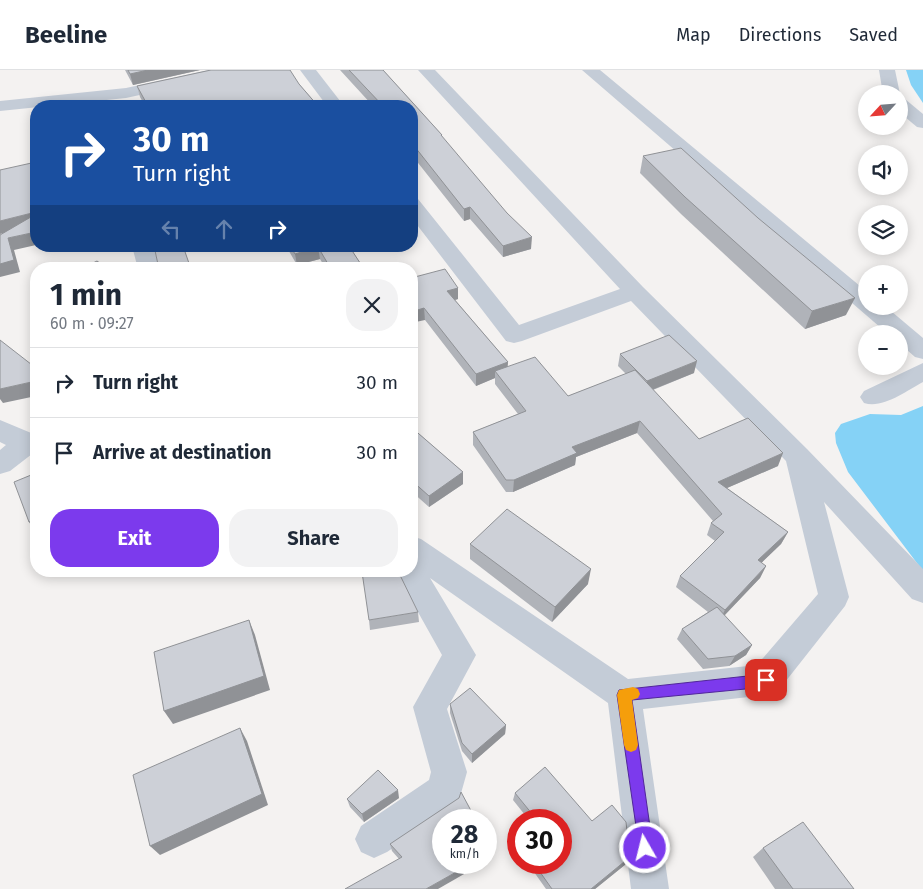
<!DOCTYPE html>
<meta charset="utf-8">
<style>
:root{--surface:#fff;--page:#f2f2f3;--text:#1f2937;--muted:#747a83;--line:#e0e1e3;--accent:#7c3aed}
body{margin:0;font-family:"Fira Sans",sans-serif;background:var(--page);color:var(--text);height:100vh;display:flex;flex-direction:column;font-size:19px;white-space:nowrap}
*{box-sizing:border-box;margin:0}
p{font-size:16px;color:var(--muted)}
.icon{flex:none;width:28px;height:28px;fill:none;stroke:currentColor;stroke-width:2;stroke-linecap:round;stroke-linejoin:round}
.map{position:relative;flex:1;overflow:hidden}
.side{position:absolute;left:30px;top:192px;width:388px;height:315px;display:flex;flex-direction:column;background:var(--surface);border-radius:20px;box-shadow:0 2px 12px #0003}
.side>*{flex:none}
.top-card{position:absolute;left:30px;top:30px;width:388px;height:152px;border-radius:20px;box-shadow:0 2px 12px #0003;background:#1a4fa0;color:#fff;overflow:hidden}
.needle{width:32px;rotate:244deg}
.buttons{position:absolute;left:858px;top:15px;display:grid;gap:10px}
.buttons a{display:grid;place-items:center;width:50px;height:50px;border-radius:50%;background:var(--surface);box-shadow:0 2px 12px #0003;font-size:25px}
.speed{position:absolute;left:432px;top:739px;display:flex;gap:10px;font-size:25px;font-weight:700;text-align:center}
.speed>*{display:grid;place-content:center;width:65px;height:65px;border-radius:50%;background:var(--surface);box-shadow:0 2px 12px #0003;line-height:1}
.speed small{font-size:12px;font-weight:400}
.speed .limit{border:8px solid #d22;background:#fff;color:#111}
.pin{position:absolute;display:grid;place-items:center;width:42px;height:42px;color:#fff;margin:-21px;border-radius:10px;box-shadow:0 2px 8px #0006}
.me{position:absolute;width:55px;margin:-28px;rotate:352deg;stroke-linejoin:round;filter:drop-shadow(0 0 4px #0008)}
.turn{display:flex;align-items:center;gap:18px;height:105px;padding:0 20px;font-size:22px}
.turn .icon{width:65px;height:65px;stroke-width:2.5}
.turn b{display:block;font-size:35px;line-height:42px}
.lanes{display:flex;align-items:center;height:48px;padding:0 20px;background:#0003;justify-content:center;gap:25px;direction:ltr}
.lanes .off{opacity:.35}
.round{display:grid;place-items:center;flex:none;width:52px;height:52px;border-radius:20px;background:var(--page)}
.head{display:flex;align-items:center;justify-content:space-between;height:85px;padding:0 20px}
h1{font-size:30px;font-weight:700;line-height:38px}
.button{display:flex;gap:10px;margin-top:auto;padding:10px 20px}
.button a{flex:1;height:58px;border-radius:20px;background:var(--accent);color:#fff;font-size:20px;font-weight:700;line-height:58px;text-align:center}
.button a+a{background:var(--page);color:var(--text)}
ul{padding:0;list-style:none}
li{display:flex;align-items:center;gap:15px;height:70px;padding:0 20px;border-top:1px solid var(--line)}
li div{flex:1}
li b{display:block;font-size:19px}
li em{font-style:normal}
header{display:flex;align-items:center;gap:30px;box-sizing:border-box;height:70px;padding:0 25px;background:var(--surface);border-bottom:1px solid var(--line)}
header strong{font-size:24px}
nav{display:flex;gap:28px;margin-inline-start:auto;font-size:18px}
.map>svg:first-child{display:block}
.water{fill:#85d2f6}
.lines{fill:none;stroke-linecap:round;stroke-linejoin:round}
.minor{fill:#c4ccd7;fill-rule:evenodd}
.wall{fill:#b0b3b9}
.shaded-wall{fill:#909296}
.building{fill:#cdd0d7;stroke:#909296}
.route{fill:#7c3aed;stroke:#51269a}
.slow{fill:#f59e0b}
</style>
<header>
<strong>Beeline</strong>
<nav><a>Map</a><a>Directions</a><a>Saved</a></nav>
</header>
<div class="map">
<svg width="923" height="819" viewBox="0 0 923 819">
<rect width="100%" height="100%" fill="#f4f2f1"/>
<g class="water">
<polygon points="906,0 923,0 923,33 911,15"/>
<polygon points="923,336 923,501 848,402 836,373 835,363 841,354 870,344 901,345"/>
</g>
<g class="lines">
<g class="minor">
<polygon points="209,0 239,0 231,5 126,28 0,41 0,31 126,18"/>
<polygon points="300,0 316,0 344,36 327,36"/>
<polygon points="418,0 435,0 643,217 807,379 923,499 923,533 912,529 824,432 849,527 845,536 778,621 766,625 643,639 669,819 631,819 608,633 430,508 476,585 447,639 467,702 458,734 387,782 374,788 361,782 355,769 361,756 429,710 431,702 413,637 442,585 395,501 411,501 411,466 421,469 628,609 757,595 818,524 786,391 631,231 522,271 514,273 506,271 411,147 411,127 418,129 519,255 620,219"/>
<polygon points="582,0 600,0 866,221 866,236 885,236 923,268 923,289 915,287 899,273 899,264 888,264"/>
<polygon points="879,0 895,0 900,24 899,26 899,24 883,24"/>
<polygon points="899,28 905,29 923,44 923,58 917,57 899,42"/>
<polygon points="132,176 153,176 160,199 138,199"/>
<path d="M 923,293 L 923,312 C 906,321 883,339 864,333 L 860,327 L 864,321 Z"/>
<polygon points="0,350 36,365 36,385 32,384 10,401 0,404 0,380 6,375 0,372"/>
</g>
</g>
<g class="wall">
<polygon points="125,0 200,0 133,15"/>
<polygon points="340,0 383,0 442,65 442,67 531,179 503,187 470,149 464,151 411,84 411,36 373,36"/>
<polygon points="299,14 318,36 145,36 140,27 137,16"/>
<polygon points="643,86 846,245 805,259 681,144 640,103"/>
<polygon points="286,176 349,176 364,199 326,199 320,189 297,195"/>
<polygon points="411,208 458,218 458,229 455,230 508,292 507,297 568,326 626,304 618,296 620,284 694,303 653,320 699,369 778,396 727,418 788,462 781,474 761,493 766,496 760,508 724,546 752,575 746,585 729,596 703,599 677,569 682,559 708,542 676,517 680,506 715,471 707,465 711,453 713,451 637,363 576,387 575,395 513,422 506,422 473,375 473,362 518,344 495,314 495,308 476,316 425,250"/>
<polygon points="411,357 463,402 463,414 429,437 411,421"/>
<polygon points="470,474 588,514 552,552 470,489"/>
<polygon points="418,542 419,552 370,560 369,550"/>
<polygon points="450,634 506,655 505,664 472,693 462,681 450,643"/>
<polygon points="515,723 592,751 630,787 626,794 595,819 546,819 534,802 535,795 561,792 561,750 529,750 513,730"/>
<polygon points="399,728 364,752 350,737 347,729"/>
<polygon points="390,774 438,819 399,789 392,781"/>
<polygon points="763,778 854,819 775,819 753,787"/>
</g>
<g class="shaded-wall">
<polygon points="148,0 200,0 133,15 130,4"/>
<polygon points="470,137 470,149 464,151 464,139"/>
<polygon points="36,142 36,155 0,164 0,151"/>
<polygon points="36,162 36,175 14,180 20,202 0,207 0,194 8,168"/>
<polygon points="532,167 531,179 503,187 503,176"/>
<polygon points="318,177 320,189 297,195 295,184"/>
<polygon points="458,218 458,229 448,232 447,221"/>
<polygon points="855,228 846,245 805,259 812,241"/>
<polygon points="424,238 425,250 411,253 411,242"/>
<polygon points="697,291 694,303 644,323 647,311"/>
<polygon points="508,292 507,304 495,301 495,308 476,316 476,304"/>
<polygon points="36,311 36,326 3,333 0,329 0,319"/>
<polygon points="640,351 637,363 576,387 575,395 513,422 514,410 572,377"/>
<polygon points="783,383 778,396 713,424 718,412"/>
<polygon points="463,402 463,414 429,437 429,426"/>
<polygon points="36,449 36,462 29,452"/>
<polygon points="788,462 781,474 752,502 758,490"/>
<polygon points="766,496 760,508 719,551 725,540"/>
<polygon points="591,499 588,514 552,552 555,537"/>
<polygon points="249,550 255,565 270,620 173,654 164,641"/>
<polygon points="752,575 746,585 729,596 735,586"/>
<polygon points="506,655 505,664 472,693 472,684"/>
<polygon points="240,658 247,671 268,735 160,785 150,776"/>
<polygon points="398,720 399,728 364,752 362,744"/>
<polygon points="492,782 491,789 486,792 486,785"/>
<polygon points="630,787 626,794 595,819 591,819"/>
<polygon points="474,792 485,792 438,819 426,819"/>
</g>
<g class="building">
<polygon points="128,0 148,0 130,4"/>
<polygon points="211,0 290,0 299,14 318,36 148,36 137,16"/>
<polygon points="349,0 383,0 442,65 441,65 507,143 532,167 503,176 470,137 464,139 411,72 411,36 383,36"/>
<polygon points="681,78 758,148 855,228 812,241 685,127 643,86"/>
<polygon points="36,92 36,142 0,151 0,100"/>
<polygon points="36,144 36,162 8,168 14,190 0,194 0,165"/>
<polygon points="154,176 183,176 191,199 159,199"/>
<polygon points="290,176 349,176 364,199 331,199 318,177 295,184"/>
<polygon points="97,191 108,199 81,199"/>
<polygon points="229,195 237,199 223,199"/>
<polygon points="445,199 458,218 447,221 508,292 476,304 424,238 411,242 411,208"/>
<polygon points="669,265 697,291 647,311 620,284"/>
<polygon points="35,268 36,268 36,311 0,319 0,270 36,298"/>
<polygon points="535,287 568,326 635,300 699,369 748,348 783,383 718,412 788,462 758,490 766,496 725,540 680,506 724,462 711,453 722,444 640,351 572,377 577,383 514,410 506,410 473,362 526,341 495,301"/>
<polygon points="411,357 463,402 429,426 411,410"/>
<polygon points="36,403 36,449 29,452 14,412"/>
<polygon points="507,439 591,499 555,537 470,474"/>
<polygon points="364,501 398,501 418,542 369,550 362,502"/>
<polygon points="717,537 752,575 735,586 708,589 682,559"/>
<polygon points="249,550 264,606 164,641 154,582"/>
<polygon points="470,618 506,655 472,684 462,673 450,634"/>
<polygon points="240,658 262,724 150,776 133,705"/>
<polygon points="545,697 592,751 612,735 626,752 630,787 591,819 552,819 535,795 539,792 561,792 561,750 537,750 515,723"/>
<polygon points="378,700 398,720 362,744 347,729"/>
<polygon points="461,722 476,750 444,750 444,792 474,792 426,819 345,819 402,787 390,774 459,728"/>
<polygon points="803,752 854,819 793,819 763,778"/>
<polygon points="486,771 492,782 486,785"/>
</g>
<polygon class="route" points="766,604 771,606 773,610 771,615 766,617 632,630 653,778 651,784 645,786 640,784 617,625 619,620"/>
<polygon class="slow" points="633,617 638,619 640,624 638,628 632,630 638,675 636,680 631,682 626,680 624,675 617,625 619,620"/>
</svg>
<div class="buttons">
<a><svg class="needle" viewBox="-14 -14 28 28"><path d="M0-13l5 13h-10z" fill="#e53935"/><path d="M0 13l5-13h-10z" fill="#747a83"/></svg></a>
<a><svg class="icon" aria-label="sound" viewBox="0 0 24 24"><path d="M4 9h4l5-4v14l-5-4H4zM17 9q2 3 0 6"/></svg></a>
<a><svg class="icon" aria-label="layers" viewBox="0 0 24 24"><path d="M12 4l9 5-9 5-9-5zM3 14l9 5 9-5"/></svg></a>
<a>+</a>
<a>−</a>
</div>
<div class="speed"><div>28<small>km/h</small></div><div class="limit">30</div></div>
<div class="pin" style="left:766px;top:610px;background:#d93025"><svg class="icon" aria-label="arrive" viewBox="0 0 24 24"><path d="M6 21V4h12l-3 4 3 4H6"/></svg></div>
<svg class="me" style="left:645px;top:778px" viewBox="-20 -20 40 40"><circle r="17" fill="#7c3aed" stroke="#fff" stroke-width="3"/><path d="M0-11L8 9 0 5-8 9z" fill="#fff"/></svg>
<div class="top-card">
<div class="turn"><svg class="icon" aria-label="right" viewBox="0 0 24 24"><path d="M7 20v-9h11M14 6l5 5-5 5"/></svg><div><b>30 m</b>Turn right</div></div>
<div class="lanes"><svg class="icon off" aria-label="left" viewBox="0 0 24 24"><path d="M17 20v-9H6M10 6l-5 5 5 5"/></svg><svg class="icon off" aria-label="ahead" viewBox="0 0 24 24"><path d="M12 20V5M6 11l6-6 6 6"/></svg><svg class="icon" aria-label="right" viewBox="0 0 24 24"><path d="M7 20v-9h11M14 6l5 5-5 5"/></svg></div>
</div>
<section class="side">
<div class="head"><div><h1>1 min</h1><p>60 m · 09:27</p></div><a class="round"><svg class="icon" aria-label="close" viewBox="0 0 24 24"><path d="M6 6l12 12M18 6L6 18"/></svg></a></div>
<ul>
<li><svg class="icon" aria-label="right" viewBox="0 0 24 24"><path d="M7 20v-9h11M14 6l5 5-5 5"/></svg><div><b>Turn right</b></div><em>30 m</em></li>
<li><svg class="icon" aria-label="arrive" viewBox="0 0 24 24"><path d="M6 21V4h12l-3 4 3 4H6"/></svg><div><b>Arrive at destination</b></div><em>30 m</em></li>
</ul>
<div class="button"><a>Exit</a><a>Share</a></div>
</section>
</div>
